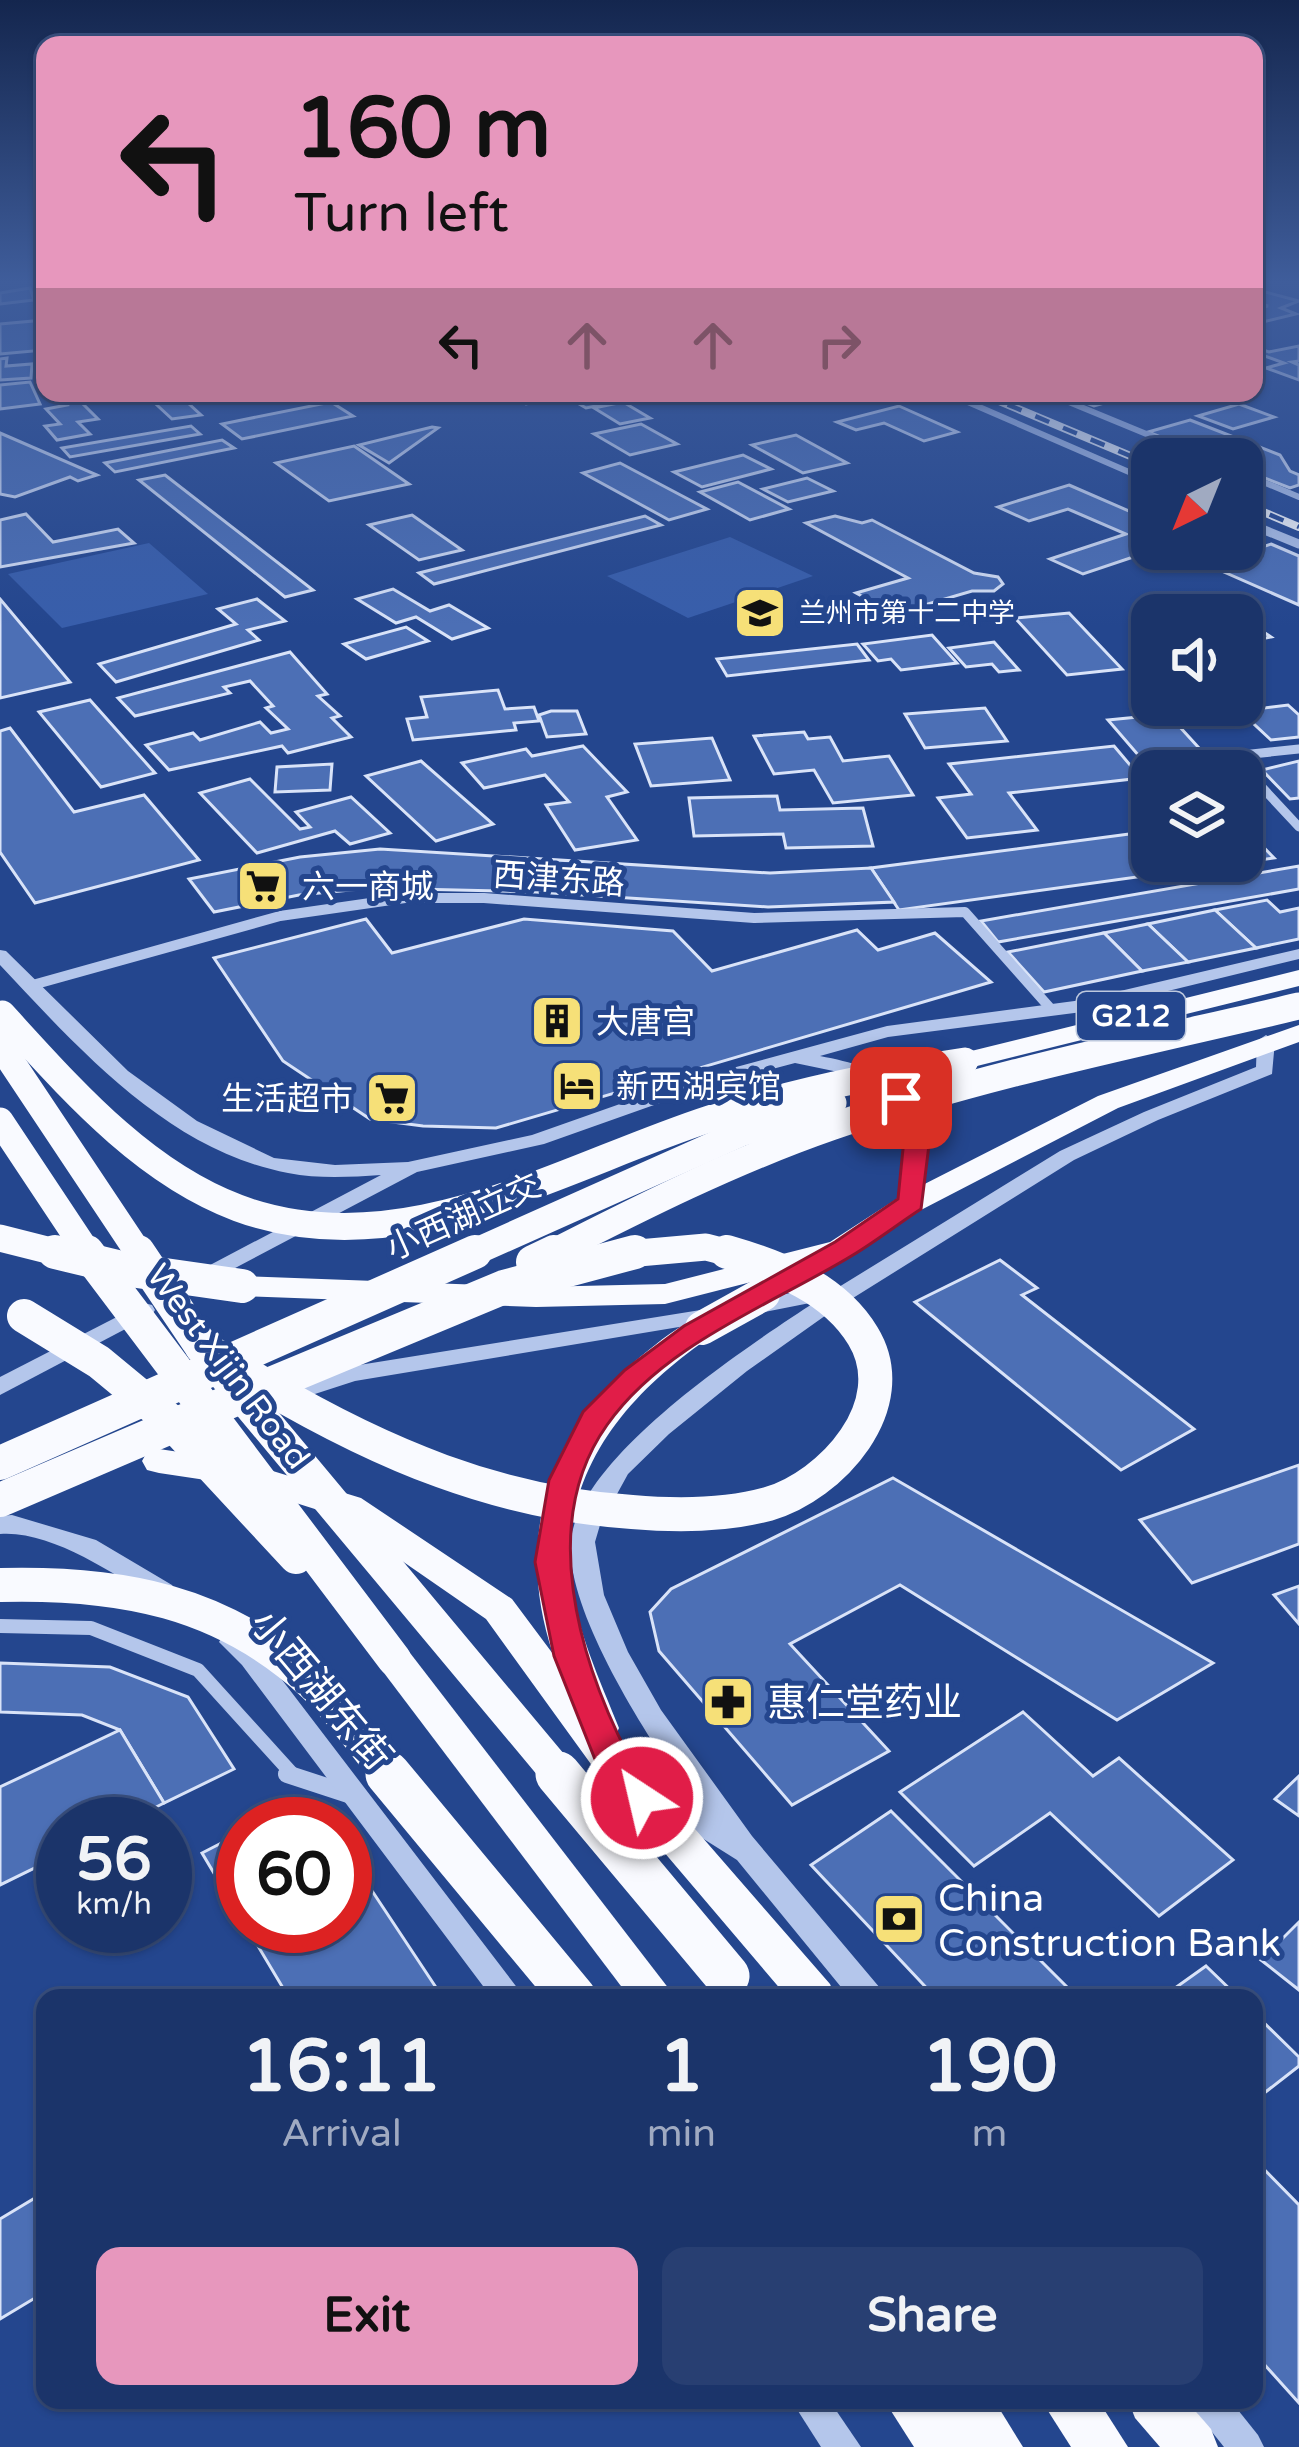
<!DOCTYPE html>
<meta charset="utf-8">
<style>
:root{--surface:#1b346a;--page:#283f72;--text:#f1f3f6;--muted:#a0aac1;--line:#394f7e;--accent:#e797bd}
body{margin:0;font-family:"Varela Round","Noto Sans SC",sans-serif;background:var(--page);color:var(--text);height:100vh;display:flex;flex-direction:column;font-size:45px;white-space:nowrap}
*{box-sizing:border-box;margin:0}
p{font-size:39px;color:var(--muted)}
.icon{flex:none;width:66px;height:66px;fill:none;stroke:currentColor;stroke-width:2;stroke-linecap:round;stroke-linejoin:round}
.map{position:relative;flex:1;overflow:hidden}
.details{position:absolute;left:36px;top:1989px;width:1227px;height:420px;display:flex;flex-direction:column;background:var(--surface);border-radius:24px;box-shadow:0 3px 9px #0004,0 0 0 3px var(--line)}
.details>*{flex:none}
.guide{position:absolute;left:36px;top:36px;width:1227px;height:366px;border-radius:24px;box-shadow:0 3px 9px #0004,0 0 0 3px var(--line);background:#e797bd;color:#111;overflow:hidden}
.needle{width:78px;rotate:223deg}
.fabs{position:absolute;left:1131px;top:438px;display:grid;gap:24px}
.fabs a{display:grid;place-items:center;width:132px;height:132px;border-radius:24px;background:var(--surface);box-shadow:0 3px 9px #0004,0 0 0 3px var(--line);font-size:60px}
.speed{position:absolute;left:36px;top:1797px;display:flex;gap:24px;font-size:60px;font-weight:700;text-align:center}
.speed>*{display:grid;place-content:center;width:156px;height:156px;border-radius:50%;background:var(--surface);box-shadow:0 3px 9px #0004,0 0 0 3px var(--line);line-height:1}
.speed small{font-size:30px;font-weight:400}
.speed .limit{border:18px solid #d22;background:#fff;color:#111}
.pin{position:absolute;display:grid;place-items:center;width:102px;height:102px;color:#fff;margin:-51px;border-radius:24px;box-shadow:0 6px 18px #0006}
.me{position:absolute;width:132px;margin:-66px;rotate:325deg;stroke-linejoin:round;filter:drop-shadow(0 0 9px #0008)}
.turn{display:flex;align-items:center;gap:42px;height:252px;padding:0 60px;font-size:54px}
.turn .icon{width:156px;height:156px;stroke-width:2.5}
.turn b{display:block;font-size:84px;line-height:102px}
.lanes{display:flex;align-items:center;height:114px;padding:0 60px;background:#0003;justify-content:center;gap:60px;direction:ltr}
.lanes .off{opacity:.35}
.eta{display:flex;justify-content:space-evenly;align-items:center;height:204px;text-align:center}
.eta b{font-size:72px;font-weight:700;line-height:84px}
.cta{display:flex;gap:24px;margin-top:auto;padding:24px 60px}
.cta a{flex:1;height:138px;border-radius:24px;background:var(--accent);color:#111;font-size:48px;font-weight:700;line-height:138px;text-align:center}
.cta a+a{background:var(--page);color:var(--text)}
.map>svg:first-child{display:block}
.green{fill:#385eab}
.building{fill:#4c6fb5;stroke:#d9e3f8;stroke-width:3}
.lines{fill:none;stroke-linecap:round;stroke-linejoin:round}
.minor-far4{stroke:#b4c6eb;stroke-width:6}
.minor-far3{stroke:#b4c6eb;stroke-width:9}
.minor-far2{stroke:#b4c6eb;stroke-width:10}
.minor-far1{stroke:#b4c6eb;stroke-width:14}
.minor{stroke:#b4c6eb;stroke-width:18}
.tertiary{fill:#b4c6eb;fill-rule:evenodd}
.primary{fill:#f9faff;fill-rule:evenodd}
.rail-casing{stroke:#fff;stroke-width:8}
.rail{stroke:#24468e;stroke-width:4.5;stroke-dasharray:15;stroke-linecap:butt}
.primary-bridge-far2{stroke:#f9faff;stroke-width:27}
.primary-bridge-far1{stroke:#f9faff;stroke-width:34}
.primary-bridge{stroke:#f9faff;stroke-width:45}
.route{fill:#e11d48;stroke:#92132f;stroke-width:3}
.labels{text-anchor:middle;stroke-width:10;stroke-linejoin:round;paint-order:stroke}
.far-poi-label{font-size:27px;fill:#fff;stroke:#24468e;text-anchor:start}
.shield{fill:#24468e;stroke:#bdc8dd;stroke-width:3}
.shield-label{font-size:30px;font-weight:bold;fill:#fff}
.street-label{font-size:33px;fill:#fff;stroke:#24468e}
.poi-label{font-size:33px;fill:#fff;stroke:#24468e;text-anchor:start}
.near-street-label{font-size:39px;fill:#fff;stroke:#24468e}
.near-poi-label{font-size:39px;fill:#fff;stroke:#24468e;text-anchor:start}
</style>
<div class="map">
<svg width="1299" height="2447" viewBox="0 0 1299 2447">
<rect width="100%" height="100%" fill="#24468e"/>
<g class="green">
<polygon points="730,537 813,576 688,618 607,576"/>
<polygon points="149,543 208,594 62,628 8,574"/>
</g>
<g class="building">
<polygon points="30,288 34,300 0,304 0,293"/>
<polygon points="1254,289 1299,301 1281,308 1296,314 1254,324 1254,309 1268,306 1254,302"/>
<polygon points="45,320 45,350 0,354 0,324"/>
<polygon points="1299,346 1299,361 1292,362 1299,365 1299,380 1266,368 1284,363 1262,355 1254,357 1254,347 1269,352"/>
<polygon points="7,358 6,366 32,364 31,378 0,380 0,359"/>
<polygon points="30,382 40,404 0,409 0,385"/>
<polygon points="116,393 120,397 82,403 98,419 78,422 90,434 57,440 45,426 60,424 46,409 67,405 58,395"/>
<polygon points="144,393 177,393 201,415 172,419"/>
<polygon points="522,393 569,393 571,394 526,404 515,398 527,395"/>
<polygon points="588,393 607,393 621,401 586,408 567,397"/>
<polygon points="1059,393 1126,393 1133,395 1094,406"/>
<polygon points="331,402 353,416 242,439 222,424"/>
<polygon points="623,402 650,418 620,424 594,408"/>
<polygon points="1239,404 1274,417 1233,429 1198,416"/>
<polygon points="899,406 957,432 924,441 884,423 856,430 837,422"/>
<polygon points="1190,420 1280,455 1290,471 1299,475 1299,485 1290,488 1242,469 1242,459 1216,459 1148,432"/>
<polygon points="641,424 677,444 630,455 594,434"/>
<polygon points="191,426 200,434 70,457 62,448"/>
<polygon points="432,427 438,428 389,463 359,445"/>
<polygon points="0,433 97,475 78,481 70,477 15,497 0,494"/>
<polygon points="796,435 847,463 803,473 752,445"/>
<polygon points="222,440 234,448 115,472 105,463"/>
<polygon points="354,446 409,484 329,501 276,463"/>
<polygon points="743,455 771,469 702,487 674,472"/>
<polygon points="620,463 707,509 669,520 583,473"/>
<polygon points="165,475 313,590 285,597 139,480"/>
<polygon points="807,478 833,491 788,502 763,489"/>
<polygon points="738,482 789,509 750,520 700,492"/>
<polygon points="1069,485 1152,521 1152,549 1157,549 1083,574 1050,559 1126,534 1068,509 1029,521 998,507"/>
<polygon points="26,514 53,542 118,529 134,543 0,567 0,520"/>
<polygon points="412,515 462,550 419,560 369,525"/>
<polygon points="645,516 661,525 434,584 419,573"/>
<polygon points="835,516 862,523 872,520 974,573 998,577 1003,584 994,591 972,591 894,614 856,593 908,578 806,523"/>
<polygon points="1271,544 1299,556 1299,605 1208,565"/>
<polygon points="393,589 430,611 449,605 488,628 452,639 416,617 396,623 357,599"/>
<polygon points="0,599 21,624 70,682 0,698"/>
<polygon points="257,599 285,621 248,630 259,640 116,682 99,664 236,624 218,609"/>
<polygon points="1217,602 1237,615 1150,614"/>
<polygon points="1069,613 1122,669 1067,675 1015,618"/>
<polygon points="1242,618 1271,637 1242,643"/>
<polygon points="406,627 428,641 366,659 344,644"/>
<polygon points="932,635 957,663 901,670 891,659 878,661 863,644"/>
<polygon points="994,642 1019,670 999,672 992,664 966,667 949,648"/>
<polygon points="857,644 869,660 727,676 717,659"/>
<polygon points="290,652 327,694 318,696 340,716 332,718 351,737 288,753 282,746 169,770 146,745 193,733 200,740 260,722 271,733 288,729 266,708 273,706 250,681 224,687 230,693 135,716 118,698"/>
<polygon points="498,690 505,709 534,707 539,721 514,723 516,730 413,740 407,719 427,717 421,697"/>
<polygon points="90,700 155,773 101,787 39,712"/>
<polygon points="1288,705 1299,715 1299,737 1271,740 1240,711"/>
<polygon points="985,708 1007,741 925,748 905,714"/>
<polygon points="551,711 577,711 586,734 547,737 539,715"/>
<polygon points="1168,714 1220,771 1152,771 1108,720"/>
<polygon points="10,728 74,812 144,795 199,860 35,903 0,852 0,731"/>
<polygon points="804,732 808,739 830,737 843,761 889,756 913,795 833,803 814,770 774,774 754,736"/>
<polygon points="712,738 730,780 651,786 635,744"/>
<polygon points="583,746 627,792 607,797 637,840 575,850 546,805 569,802 545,775 484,788 462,763 526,749 532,756"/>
<polygon points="1114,746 1141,778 1009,793 1037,830 967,838 938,798 971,794 949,764"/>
<polygon points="421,761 493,824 436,841 366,776"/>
<polygon points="1299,761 1299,798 1290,799 1262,770"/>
<polygon points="332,764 330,790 275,792 277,767"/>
<polygon points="250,779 300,829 310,827 296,812 351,797 390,833 350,844 335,831 257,853 200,793"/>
<polygon points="777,796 780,810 863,808 873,846 786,848 783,834 694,836 689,798"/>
<polygon points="1242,825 1274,858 899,910 871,868 1152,831 1152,861 1242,861"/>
<polygon points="380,849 770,873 871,868 894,902 768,907 536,892 371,888 299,895 214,912 189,879 300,857"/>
<polygon points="1299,866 1299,889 998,942 981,921"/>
<polygon points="1267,900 1280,912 1299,908 1299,939 1256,948 1215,910"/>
<polygon points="1215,910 1256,948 1188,962 1148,924"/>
<polygon points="366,919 392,953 524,919 673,931 712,971 857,930 878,950 935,933 991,982 496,1128 423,1126 370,1119 283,1061 214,958"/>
<polygon points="1148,924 1188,962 1142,971 1104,933"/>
<polygon points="1104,933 1142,971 1044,992 1008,952"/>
<polygon points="1000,1260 1037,1288 1022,1295 1194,1429 1121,1470 915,1302"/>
<polygon points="1299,1465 1299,1544 1192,1583 1140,1520"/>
<polygon points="893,1478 1213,1663 1117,1720 900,1585 790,1644 889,1751 792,1805 659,1651 650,1612 671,1589"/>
<polygon points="1299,1586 1299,1624 1274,1595"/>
<polygon points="0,1663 110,1667 188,1697 234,1769 164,1803 120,1730 82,1715 0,1712"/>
<polygon points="1023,1712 1093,1776 1119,1758 1233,1860 1159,1916 1050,1813 974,1866 900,1792"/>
<polygon points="120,1730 164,1803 123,1824 63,1824 63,1854 0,1885 0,1787"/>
<polygon points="1299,1776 1299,1816 1275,1799"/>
<polygon points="311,1798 328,1824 260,1824"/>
<polygon points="891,1811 1074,1994 1068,1998 936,1998 811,1865"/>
<polygon points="243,1832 243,1922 202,1853"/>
<polygon points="345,1850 443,1998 289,1998 246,1926 345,1926"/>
<polygon points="1299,1922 1299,1990 1261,1960"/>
<polygon points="1206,1966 1239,1998 1161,1998"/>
<polygon points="1254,2013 1299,2057 1299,2066 1254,2101"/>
<polygon points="1254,2159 1299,2205 1299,2403 1254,2353"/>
<polygon points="45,2192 45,2292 0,2319 0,2219"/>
</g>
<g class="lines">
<g class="minor-far4">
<polyline points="947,393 1152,482"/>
<polyline points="1047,393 1207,459"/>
<polyline points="1242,473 1299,497"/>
<polyline points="1242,520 1269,532"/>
</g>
<g class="minor-far3">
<polyline points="1262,529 1299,544"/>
<polyline points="1299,749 1233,756 1299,827"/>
</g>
<polyline class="minor-far2" points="29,986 280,916 405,898 484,898 754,918 965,912 1051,1009"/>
<polyline class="minor-far1" points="0,1626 91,1628 198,1670 295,1777"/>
<polyline class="minor" points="287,1774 348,1794"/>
<g class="tertiary">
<path d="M 1299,949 L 1299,959 L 1082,1012 L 888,1037 L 820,1056 C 890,1069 935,1093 925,1171 C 924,1183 923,1196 918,1208 L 904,1208 L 901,1203 L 908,1135 L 901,1112 L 894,1102 L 880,1090 L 848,1074 L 795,1063 L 702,1088 L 544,1144 L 417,1172 L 203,1285 L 192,1278 L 195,1273 L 381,1175 C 350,1177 319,1179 288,1173 C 169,1151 79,1049 0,965 L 0,950 L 6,951 L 128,1071 L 197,1121 L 274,1158 L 335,1165 L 408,1162 L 532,1135 L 688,1080 L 887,1026 L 1082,1000 Z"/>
<path d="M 1266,1035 L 1275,1041 L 1272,1074 L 1158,1120 L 1074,1160 L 829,1313 L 747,1371 L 669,1434 L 628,1474 L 600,1525 L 595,1542 L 604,1595 L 628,1652 L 661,1710 L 752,1836 L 880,1988 L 884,1998 L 850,1998 L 737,1860 L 648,1804 L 644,1796 L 648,1788 L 658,1785 L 698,1808 C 656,1751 563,1611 571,1539 C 582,1454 747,1347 815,1302 L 749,1315 L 741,1313 L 738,1308 L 741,1303 L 825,1286 L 834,1290 L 1060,1151 L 1144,1112 L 1256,1067 L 1257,1041 Z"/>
<polygon points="144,1303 152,1305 155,1310 152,1315 0,1395 0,1377"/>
<polygon points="713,1308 721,1310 724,1315 721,1320 355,1381 284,1404 276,1402 272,1396 276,1390 353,1366"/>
<path d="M 12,1515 L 96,1540 L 172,1585 L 176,1592 L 172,1599 L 163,1602 L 154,1599 C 113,1573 50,1530 0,1534 L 0,1516 Z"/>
<polygon points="232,1632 241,1635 260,1651 525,1998 492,1998 242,1665 219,1642 223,1635"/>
<polygon points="791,2400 829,2400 861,2447 821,2447"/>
<polygon points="1191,2400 1230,2400 1258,2435 1264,2447 1224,2447 1196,2412"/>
</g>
<g class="primary">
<polygon points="1299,970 1299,986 965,1069 951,1061 955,1055"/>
<polygon points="1299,1025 1299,1042 1118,1108 921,1210 841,1263 822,1264 665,1304 536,1307 242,1296 226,1286 242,1276 536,1287 665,1284 830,1242 901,1196 1098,1096"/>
<path d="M 702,1317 L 713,1321 L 718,1328 L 713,1335 C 630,1391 560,1470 571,1578 C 576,1630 600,1680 619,1728 L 615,1737 L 830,1984 L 836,1998 L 788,1998 L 601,1778 L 486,1619 L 337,1516 L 239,1485 L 159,1473 L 147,1470 L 142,1461 L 147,1452 L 159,1449 L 240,1461 L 361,1498 L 512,1599 L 553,1654 C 515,1542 546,1431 640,1357 C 659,1342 679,1324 702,1317 Z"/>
<polygon points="394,1644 407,1649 676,1998 630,1998 381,1669 375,1659 381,1649"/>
<polygon points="884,2400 994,2400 1023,2447 914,2447"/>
<polygon points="1041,2400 1098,2400 1128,2447 1071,2447"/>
<polygon points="1128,2400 1186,2400 1211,2429 1218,2447 1160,2447 1135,2418"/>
</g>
<g class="rail-casing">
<g id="rail">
<polyline points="980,393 1152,465"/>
<polyline points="1242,503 1299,527"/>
</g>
</g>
<use href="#rail" class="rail"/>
<g class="primary-bridge-far2">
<path d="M 2,1014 C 70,1088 142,1172 238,1208 C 400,1268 559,1168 709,1119 C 793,1091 878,1074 965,1061"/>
<polyline points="0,1045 140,1255"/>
<polyline points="0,1121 89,1255"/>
<polyline points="0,1238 67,1255"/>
<polyline points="468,1255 741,1133 833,1103"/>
<path d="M 548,1255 C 640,1208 733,1161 831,1127 C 983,1075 1142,1043 1299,1006"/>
<polyline points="616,1255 706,1247 737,1255"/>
</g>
<g class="primary-bridge-far1">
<polyline points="55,1252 130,1270 242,1286"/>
<polyline points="87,1252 394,1659"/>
<polyline points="138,1252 202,1347 561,1777"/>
<polyline points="533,1262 554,1252"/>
<polyline points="24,1316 99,1362 168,1419 296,1557"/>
<polyline points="702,1328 763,1294"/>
<polyline points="202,1347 266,1386"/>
<path d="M 266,1386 C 382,1454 497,1503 632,1512 C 677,1516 724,1516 768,1504 C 831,1486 905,1405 863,1336 C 834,1288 779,1267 727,1252"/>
<polyline points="266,1386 504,1287 635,1252"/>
<polyline points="0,1463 475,1252"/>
<polyline points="0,1500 266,1386"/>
<path d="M 0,1585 C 119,1582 223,1600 314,1685 C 342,1712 366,1747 390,1777"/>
</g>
<g class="primary-bridge">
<polyline points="388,1774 574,1998"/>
<polyline points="558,1774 727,1976"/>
</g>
</g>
<linearGradient id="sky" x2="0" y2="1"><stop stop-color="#14264e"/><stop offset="0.45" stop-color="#3f5d9b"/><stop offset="1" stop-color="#3f5d9b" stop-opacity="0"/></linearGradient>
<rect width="1299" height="626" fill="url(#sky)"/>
<path class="route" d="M 901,1090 L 910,1092 L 931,1129 L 921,1209 C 898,1224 876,1241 853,1255 C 771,1305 664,1344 607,1425 C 538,1522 579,1659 628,1755 C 636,1771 652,1782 660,1798 L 655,1809 L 642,1813 L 630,1809 L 602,1777 L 554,1656 L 535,1562 L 549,1480 L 583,1412 L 625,1370 L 684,1326 L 835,1242 L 898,1199 L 905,1129 L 889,1098 Z"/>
<defs>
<g id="school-square" transform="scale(2.7)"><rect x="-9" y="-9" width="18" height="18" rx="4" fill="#f6e078" stroke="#24468e"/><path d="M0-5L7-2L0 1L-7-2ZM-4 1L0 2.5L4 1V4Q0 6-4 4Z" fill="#111"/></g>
<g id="supermarket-square" transform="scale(2.7)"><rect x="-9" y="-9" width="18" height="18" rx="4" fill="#f6e078" stroke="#24468e"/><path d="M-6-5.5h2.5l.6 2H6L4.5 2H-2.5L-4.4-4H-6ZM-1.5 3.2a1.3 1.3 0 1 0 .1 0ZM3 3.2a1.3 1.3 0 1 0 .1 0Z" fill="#111"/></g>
<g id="building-square" transform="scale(2.7)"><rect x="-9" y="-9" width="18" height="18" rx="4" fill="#f6e078" stroke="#24468e"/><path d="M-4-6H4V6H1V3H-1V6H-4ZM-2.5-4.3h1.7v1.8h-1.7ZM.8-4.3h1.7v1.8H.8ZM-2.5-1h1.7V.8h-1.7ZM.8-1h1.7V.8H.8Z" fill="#111"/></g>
<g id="hotel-square" transform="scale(2.7)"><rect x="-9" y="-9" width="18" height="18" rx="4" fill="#f6e078" stroke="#24468e"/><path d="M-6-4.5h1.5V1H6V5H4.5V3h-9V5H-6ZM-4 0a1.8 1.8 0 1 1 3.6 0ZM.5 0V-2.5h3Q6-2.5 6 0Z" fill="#111"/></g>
<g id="pharmacy-square" transform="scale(2.7)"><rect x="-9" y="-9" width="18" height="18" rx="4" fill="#f6e078" stroke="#24468e"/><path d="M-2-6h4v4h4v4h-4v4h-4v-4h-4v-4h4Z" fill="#111"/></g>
<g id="bank-square" transform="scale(2.7)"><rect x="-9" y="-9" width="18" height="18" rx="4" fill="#f6e078" stroke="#24468e"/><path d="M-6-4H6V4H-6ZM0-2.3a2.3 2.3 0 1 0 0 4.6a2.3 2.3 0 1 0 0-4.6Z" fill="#111"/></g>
</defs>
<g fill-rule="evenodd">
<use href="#school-square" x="760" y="613"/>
<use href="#supermarket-square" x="263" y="886"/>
<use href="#building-square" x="557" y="1021"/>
<use href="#hotel-square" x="577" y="1086"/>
<use href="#supermarket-square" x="392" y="1098"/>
<use href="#pharmacy-square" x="728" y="1702"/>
<use href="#bank-square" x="899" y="1919"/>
</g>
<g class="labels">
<g class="far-poi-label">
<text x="799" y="622">兰州市第十二中学</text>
</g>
<rect class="shield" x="1077" y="992" width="108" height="48" rx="9"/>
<g class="shield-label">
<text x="1131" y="1026">G212</text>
</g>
<g class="street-label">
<text transform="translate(559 878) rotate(4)" y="12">西津东路</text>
<text transform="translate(463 1216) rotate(-24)" y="12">小西湖立交</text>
<text transform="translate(229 1366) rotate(53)" y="12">West Xijin Road</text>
</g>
<g class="poi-label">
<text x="302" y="898">六一商城</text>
<text x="596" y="1033">大唐宫</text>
<text x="616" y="1098">新西湖宾馆</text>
<text x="353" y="1110" text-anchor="end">生活超市</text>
</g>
<g class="near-street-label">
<text transform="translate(322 1689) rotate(50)" y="14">小西湖东街</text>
</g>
<g class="near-poi-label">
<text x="767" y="1716">惠仁堂药业</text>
<text x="938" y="1911">China<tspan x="938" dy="45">Construction Bank</tspan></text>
</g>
</g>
</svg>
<div class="fabs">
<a><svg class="needle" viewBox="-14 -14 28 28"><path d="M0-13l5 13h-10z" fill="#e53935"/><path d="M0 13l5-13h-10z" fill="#a0aac1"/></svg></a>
<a><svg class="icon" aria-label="sound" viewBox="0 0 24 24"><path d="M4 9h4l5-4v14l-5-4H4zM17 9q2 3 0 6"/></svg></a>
<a><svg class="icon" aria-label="layers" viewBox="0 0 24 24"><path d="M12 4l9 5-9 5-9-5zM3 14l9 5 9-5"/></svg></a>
</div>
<div class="speed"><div>56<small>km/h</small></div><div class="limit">60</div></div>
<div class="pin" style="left:901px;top:1098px;background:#d93025"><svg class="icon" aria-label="arrive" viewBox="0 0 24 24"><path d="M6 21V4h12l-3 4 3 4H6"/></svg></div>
<svg class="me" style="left:642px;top:1798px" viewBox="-20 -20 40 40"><circle r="17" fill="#e11d48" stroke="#fff" stroke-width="3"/><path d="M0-11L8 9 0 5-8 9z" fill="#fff"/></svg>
<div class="guide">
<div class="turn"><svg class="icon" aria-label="left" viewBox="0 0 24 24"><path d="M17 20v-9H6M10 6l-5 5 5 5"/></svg><div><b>160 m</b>Turn left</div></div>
<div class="lanes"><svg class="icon" aria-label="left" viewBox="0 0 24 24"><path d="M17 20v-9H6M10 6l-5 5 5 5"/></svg><svg class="icon off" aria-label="ahead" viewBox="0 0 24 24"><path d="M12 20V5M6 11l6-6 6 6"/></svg><svg class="icon off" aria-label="ahead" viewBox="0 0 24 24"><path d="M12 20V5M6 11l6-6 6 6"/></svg><svg class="icon off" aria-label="right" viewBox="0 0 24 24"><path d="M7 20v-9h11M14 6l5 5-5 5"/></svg></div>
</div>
<section class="details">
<div class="eta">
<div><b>16:11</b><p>Arrival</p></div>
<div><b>1</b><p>min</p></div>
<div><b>190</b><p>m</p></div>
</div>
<div class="cta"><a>Exit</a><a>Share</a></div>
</section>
</div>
